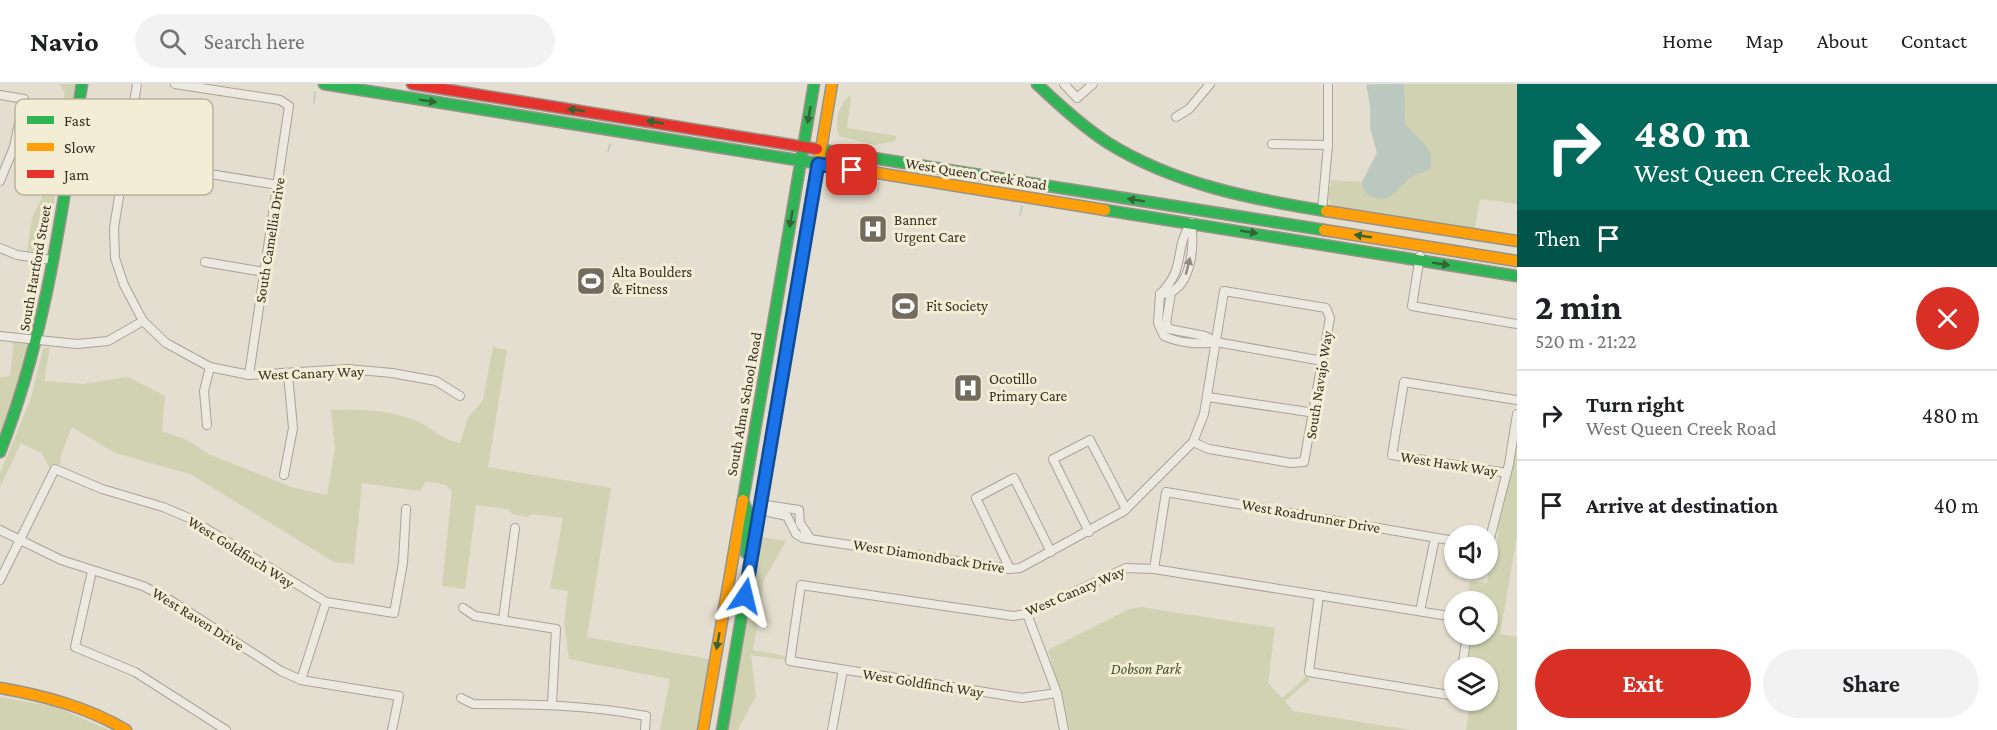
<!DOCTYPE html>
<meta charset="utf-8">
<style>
:root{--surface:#fff;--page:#f2f2f2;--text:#202124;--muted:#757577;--line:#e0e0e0;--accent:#d93025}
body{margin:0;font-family:"Crimson Pro",serif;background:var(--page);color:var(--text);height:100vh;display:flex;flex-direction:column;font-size:22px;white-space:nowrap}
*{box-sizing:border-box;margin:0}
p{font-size:20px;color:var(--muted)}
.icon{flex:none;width:33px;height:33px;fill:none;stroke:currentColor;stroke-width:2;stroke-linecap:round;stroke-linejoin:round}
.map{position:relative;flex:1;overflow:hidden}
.drawer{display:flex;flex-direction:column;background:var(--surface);width:480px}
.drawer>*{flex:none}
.guide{background:#00695c;color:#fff;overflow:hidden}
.buttons{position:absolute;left:1444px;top:441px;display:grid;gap:12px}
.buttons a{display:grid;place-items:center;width:54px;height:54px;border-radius:50%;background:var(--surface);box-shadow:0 2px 4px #0004;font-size:30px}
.pin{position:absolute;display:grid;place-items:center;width:51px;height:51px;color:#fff;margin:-26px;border-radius:12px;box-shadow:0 3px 9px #0006}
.me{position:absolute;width:66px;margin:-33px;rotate:10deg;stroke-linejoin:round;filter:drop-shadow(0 0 4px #0008)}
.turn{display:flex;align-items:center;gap:21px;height:126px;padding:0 18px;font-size:27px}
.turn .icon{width:78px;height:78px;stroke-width:2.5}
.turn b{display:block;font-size:42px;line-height:51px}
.then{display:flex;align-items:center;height:57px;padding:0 18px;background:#0003;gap:12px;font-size:22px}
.round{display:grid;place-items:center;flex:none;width:63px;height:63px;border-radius:32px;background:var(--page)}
.head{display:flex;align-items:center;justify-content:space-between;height:102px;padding:0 18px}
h1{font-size:36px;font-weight:700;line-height:45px}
.cta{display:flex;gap:12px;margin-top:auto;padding:12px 18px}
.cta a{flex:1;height:69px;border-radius:36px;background:var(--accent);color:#fff;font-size:24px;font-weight:700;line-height:69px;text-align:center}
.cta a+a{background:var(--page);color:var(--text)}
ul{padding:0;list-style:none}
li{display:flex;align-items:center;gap:18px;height:90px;padding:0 18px;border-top:2px solid var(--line)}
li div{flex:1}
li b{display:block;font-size:22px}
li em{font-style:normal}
header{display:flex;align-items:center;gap:36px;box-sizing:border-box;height:84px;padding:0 30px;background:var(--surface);border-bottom:2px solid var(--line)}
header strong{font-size:28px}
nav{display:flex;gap:33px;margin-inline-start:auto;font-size:21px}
.search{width:420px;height:54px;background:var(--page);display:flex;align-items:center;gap:15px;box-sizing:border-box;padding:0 21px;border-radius:33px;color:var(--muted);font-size:22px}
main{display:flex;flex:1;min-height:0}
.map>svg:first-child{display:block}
.green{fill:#d0d2b2}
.water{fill:#bac8c0}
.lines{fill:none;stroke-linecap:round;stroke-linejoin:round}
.stream{stroke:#bac8c0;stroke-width:1.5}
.street-casing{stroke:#a9a398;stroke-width:10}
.fast-casing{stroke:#989388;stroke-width:13}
.slow-casing{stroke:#989388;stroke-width:13}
.jam-casing{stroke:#989388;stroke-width:13}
.street{stroke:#ece9e0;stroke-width:8}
.fast{stroke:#30b455;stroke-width:10}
.slow{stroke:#ff9f0a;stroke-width:10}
.jam{stroke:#e5322d;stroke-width:10}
.oneway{fill:#346335}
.oneway2{fill:#928b80}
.route-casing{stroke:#114b97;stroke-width:15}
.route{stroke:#1a73e8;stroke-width:10}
.labels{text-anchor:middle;stroke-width:6;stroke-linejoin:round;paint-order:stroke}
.street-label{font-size:15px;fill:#372d20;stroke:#f3edd6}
.poi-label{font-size:15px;fill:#372d20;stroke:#f3edd6;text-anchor:start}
.park-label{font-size:15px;font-style:italic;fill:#445228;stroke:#f3edd6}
.key{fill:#f3edd6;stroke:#bbb39f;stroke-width:1.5}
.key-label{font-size:16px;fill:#372d20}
</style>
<header>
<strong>Navio</strong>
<div class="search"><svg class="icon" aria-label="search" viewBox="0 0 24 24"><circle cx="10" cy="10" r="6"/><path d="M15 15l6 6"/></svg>Search here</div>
<nav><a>Home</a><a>Map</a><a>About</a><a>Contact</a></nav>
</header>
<main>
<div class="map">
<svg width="1517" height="646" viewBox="0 0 1517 646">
<rect width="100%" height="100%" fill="#e3decf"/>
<g class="green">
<polygon points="59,0 76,0 44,170 27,167 32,134 50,96 65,9"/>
<path d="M 1367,0 L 1517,0 L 1517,120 L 1480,115 L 1475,144 L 1332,121 L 1328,115 L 1331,96 L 1362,98 L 1377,69 C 1371,46 1370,23 1367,0 Z"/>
<path d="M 851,11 L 847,44 L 896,52 L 895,57 L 875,61 L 839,52 C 834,38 839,19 851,11 Z"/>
<polygon points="36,178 43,182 33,246 23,249"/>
<path d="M 14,256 L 26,258 C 34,277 8,334 0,353 L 0,293 L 10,292 Z"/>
<path d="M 50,263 L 44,297 L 83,300 L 128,293 L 165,312 L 162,347 L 187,356 L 210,371 L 294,404 L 327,411 L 335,364 L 331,326 C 359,325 388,326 415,336 C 431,343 442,356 460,359 L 468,334 L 483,316 L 493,263 L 507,266 L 488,383 L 611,404 L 587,553 L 709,575 L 696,646 L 660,646 L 670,595 L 569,575 L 564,538 L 568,507 L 550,504 L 563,434 L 531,430 L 528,433 L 513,430 L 507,425 L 476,421 L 465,505 L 442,502 L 452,407 L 446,401 L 426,397 L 420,407 L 362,399 L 354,480 L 334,478 L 190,390 L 115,369 L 72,343 L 60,373 L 61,380 L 49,383 L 42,369 L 21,359 L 0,403 L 0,389 L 31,314 L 43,265 Z"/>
<polygon points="1517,357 1517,452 1500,550 1517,553 1517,646 1466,646 1470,620 1467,617 1488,616 1488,584 1467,583 1473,551 1488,550 1488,518 1467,517 1470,497 1487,499 1492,465 1497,460 1499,431"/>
<polygon points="761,453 786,457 764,496 753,566 785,572 785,576 751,571 756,612 738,646 727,646"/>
<polygon points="1141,523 1275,544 1268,599 1282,614 1307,592 1310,596 1285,617 1293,627 1411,646 1070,646 1048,566 1129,525"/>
<polygon points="0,613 56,623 109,646 0,646"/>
</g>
<path class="water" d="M 1404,0 L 1405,40 L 1427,63 L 1431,72 L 1431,84 C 1425,89 1418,88 1411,93 C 1397,103 1391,121 1372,113 C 1365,110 1363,105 1362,98 L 1377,69 L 1370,43 L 1371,22 L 1366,1 Z"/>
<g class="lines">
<g class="stream">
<polyline points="314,19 315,8"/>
<polyline points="608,67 610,60"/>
<polyline points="878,107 879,99"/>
<polyline points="1020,131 1022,122"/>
</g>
<g class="street-casing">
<g id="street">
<polyline points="137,0 114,144 115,174 124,201 143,237 166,259 210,283 249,291 348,285 392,289 436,297 460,312"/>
<polyline points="175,0 280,16 289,22 249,291"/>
<polyline points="1064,0 1077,14 1093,0"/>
<polyline points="0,11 24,15 14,63 0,97"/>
<polyline points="1176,33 1189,25 1210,0"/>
<polyline points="73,58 125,65"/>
<polyline points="1272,60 1328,61"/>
<polyline points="204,89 278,101"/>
<polyline points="1322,127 1328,61 1328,0"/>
<polyline points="0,164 17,171 52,176"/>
<polyline points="1420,172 1412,222 1517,240"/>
<polyline points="205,178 264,188"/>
<polyline points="1171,209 1166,239 1169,245 1205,252 1216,258"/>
<path d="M 1160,210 L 1158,239 L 1164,252 C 1179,259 1200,261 1216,258 L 1323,277"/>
<path d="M 1160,210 C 1192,210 1195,161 1191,138"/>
<path d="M 1160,210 C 1187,184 1173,166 1191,139"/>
<polyline points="0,252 77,260 108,257 143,237"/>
<polyline points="1208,313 1315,329"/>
<polyline points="207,341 204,307 210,283"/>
<polyline points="1507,389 1392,371 1404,298 1517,316"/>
<polyline points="284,391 293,344 288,290"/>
<polyline points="760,420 799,426 800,439 810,454"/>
<polyline points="759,426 787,432 796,450 803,454 1010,485 1020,484 1124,427 1193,358 1204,330 1224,207 1326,224 1330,234 1304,378 1291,379 1209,365 1193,358"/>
<polyline points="0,446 61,476 143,502 170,516 281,587 301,596 399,612 392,646"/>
<polyline points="1089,448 1053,375 1090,356 1126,425"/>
<polyline points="1488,462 1509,380 1517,330"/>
<polyline points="1010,485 976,414 1014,394 1051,468"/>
<polyline points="1154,485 1166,408 1455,457"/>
<polyline points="92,487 75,563 135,588 226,646"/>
<polyline points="0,496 55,385 102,405 163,423 189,434 326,518 394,529 403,479 406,425"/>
<polyline points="1319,511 1309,588 1455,612"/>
<polyline points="463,524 475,532 556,545 552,619"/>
<polyline points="1420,527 1435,454"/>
<polyline points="1027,530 1057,609 1064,646"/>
<polyline points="503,536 515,444"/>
<polyline points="1462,584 1467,550"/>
<polyline points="301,596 326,518"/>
<polyline points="1057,609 1022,614 790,577 801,501 1013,532 1027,530 1126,484 1154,485 1455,533"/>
<path d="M 461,614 L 473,620 C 532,620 588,621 646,632 L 645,646"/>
<polyline points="832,646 843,586"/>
</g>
</g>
<g class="fast-casing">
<g id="fast">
<polyline points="324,0 816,79"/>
<path d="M 1037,0 C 1059,21 1082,42 1108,59 C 1174,100 1251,115 1326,127"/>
<polyline points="817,65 1324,146"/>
<polyline points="1105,126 1517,192"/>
<path d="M 0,368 C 47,249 62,125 82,0"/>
<polyline points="743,416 814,0"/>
<polyline points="743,417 748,429 746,469"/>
<polyline points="722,646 804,166"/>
</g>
</g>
<g class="slow-casing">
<g id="slow">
<polyline points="816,79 1105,126"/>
<polyline points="1326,127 1517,157"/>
<polyline points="1324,146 1517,177"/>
<polyline points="804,166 832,0"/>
<path d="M 0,604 C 45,612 87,623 126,646"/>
<polyline points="703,646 743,416"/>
</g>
</g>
<g class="jam-casing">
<polyline id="jam" points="412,0 817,65"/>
</g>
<use href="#street" class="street"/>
<use href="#fast" class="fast"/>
<use href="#slow" class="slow"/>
<use href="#jam" class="jam"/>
</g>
<defs><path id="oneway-solid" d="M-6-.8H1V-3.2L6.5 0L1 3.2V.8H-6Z" transform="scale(1.5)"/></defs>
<g class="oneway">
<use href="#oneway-solid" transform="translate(428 17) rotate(9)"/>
<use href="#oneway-solid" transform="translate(576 26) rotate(-172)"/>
<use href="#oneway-solid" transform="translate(809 31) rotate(100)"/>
<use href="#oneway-solid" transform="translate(655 38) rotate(-170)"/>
<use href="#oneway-solid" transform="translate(1136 116) rotate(-171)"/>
<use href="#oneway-solid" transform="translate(791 135) rotate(100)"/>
<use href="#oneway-solid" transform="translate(1249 148) rotate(9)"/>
<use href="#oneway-solid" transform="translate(1363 152) rotate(-171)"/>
<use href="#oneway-solid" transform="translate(1441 180) rotate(9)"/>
<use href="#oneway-solid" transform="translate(718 557) rotate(100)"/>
</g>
<use class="oneway2" href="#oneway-solid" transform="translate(1188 182) rotate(-76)"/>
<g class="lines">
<g class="route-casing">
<polyline id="route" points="745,512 818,80 852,86"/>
</g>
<use href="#route" class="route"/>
</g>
<defs>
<g id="hospital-square" transform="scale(1.5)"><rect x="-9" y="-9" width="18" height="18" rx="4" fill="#736b5d" stroke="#f3edd6"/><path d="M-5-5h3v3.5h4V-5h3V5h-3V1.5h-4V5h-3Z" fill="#fff"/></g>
<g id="stadium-square" transform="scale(1.5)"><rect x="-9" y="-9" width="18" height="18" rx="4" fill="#736b5d" stroke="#f3edd6"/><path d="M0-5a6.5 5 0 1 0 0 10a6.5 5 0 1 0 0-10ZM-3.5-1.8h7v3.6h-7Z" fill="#fff"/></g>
</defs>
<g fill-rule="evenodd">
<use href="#hospital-square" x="873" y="145"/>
<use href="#stadium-square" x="591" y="197"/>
<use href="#stadium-square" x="905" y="222"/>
<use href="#hospital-square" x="968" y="304"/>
</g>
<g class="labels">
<g class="street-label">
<text transform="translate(976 90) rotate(9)" y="5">West Queen Creek Road</text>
<text transform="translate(270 156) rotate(-81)" y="5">South Camellia Drive</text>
<text transform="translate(35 184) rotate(-80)" y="5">South Hartford Street</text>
<text transform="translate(311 289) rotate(-2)" y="5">West Canary Way</text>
<text transform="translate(1319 301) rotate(-81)" y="5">South Navajo Way</text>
<text transform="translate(744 320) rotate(-80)" y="5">South Alma School Road</text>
<text transform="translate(1449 380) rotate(9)" y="5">West Hawk Way</text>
<text transform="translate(1311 432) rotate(10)" y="5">West Roadrunner Drive</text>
<text transform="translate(241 468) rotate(32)" y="5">West Goldfinch Way</text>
<text transform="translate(929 472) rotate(9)" y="5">West Diamondback Drive</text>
<text transform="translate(1075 507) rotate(-23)" y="5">West Canary Way</text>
<text transform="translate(198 535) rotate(32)" y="5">West Raven Drive</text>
<text transform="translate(923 599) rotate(9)" y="5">West Goldfinch Way</text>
</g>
<g class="poi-label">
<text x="894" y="141">Banner<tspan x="894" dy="17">Urgent Care</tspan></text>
<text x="612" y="193">Alta Boulders<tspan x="612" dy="17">&amp; Fitness</tspan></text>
<text x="926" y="227">Fit Society</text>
<text x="989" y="300">Ocotillo<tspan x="989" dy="17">Primary Care</tspan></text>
</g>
<g class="park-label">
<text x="1146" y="590">Dobson Park</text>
</g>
</g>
<rect x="15" y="15" width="198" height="96" rx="9" class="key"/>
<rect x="27" y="32" width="27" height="8" fill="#30b455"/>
<rect x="27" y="59" width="27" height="8" fill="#ff9f0a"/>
<rect x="27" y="86" width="27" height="8" fill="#e5322d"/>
<g class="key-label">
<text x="64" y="42">Fast</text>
<text x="64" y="69">Slow</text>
<text x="64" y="96">Jam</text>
</g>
</svg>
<div class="buttons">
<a><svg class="icon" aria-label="sound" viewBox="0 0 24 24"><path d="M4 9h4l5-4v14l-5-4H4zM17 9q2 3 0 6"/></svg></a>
<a><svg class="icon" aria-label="search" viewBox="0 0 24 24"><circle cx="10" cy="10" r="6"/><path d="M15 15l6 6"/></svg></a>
<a><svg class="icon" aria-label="layers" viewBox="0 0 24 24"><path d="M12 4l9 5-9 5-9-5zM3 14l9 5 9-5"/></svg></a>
</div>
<div class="pin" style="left:852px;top:86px;background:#d93025"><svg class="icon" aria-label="arrive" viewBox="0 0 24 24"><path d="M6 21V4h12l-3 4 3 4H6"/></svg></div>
<svg class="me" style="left:745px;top:512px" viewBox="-20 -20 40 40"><path d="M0-17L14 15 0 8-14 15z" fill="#1a73e8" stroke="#fff" stroke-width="4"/></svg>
</div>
<section class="drawer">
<div class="guide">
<div class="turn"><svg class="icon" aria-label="right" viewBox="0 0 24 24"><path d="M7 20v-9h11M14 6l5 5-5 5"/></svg><div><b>480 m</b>West Queen Creek Road</div></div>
<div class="then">Then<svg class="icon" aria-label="arrive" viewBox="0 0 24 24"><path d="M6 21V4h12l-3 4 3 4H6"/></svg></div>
</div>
<div class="head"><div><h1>2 min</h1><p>520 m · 21:22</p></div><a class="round" style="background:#d93025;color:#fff"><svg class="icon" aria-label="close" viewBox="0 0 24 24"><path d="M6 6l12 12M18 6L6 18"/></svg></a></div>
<ul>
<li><svg class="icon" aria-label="right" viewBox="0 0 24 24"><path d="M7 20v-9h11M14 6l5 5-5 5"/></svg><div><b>Turn right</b><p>West Queen Creek Road</p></div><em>480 m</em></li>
<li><svg class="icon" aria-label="arrive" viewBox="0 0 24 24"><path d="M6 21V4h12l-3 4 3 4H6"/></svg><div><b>Arrive at destination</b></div><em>40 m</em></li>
</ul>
<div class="cta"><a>Exit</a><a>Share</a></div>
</section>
</main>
